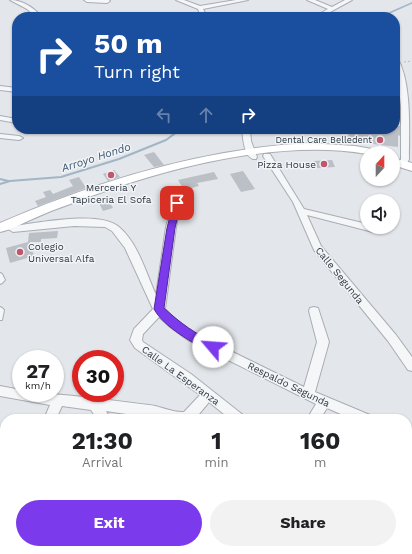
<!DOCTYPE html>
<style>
:root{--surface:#fff;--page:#f2f2f2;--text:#202124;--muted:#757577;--accent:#7c3aed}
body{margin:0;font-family:"Work Sans",sans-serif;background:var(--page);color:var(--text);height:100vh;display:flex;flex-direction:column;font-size:15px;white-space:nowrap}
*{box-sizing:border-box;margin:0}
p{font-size:13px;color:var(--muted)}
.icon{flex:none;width:22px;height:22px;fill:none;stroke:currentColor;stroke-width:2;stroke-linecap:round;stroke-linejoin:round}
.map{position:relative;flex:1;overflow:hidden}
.panel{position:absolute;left:0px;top:414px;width:412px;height:140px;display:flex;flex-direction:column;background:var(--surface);border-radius:16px 16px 0 0;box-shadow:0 1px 3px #0004}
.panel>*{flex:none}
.banner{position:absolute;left:12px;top:12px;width:388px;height:122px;border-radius:16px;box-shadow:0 1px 3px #0004;background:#1a4fa0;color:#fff;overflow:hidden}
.needle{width:26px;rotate:21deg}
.buttons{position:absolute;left:360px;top:146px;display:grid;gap:8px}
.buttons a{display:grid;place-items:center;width:40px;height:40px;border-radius:50%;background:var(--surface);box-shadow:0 1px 3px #0004;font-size:20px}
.speed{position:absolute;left:12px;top:350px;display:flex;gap:8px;font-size:20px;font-weight:700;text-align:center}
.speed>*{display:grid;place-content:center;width:52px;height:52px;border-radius:50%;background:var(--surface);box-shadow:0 1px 3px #0004;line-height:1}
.speed small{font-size:10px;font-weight:400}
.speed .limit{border:6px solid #d22;background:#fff;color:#111}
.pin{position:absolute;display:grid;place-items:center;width:34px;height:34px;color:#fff;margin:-17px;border-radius:8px;box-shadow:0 2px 6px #0006}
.me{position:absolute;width:44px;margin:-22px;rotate:297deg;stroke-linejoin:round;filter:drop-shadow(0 0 3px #0008)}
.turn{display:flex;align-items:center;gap:14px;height:84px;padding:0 16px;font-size:18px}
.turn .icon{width:52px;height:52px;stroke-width:2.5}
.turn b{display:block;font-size:28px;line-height:34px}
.lanes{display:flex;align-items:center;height:38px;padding:0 16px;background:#0003;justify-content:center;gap:20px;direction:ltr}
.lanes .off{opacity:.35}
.eta{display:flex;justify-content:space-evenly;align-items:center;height:68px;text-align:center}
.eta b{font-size:24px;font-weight:700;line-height:28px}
.primary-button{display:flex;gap:8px;margin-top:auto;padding:8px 16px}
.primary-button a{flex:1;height:46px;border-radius:24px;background:var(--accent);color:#fff;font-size:16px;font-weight:700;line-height:46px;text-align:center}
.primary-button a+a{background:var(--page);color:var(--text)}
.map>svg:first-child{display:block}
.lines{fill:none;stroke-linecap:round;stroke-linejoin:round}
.stream-far1{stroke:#a2b5c5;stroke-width:1.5}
.stream{stroke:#a2b5c5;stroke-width:2}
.building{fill:#bbbfc6}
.lane-casing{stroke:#a9adb4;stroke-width:2}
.street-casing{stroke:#a9adb4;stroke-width:2}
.secondary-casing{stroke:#a9adb4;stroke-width:2}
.path{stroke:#b9bcc1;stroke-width:1;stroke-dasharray:2 2;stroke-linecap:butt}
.lane{fill:#f5f6f8;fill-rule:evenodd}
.street{fill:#f5f6f8;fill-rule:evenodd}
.secondary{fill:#fff;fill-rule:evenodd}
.route{fill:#7c3aed;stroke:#51269a}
.poi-dot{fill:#bf576d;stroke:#f2f5f7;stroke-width:1.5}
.labels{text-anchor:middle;stroke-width:3;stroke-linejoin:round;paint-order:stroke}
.far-poi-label{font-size:9px;fill:#2d3540;stroke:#f2f5f7;text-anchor:end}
.poi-label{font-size:10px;fill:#2d3540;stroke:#f2f5f7;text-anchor:end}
.street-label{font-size:10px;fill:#2d3540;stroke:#f2f5f7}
.water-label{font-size:11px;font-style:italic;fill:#3b556f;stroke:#f2f5f7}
</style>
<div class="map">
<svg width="412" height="554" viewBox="0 0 412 554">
<rect width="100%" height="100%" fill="#e3e6ea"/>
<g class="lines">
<polyline class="stream-far1" points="380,17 412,3"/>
<g class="stream">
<polyline points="0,179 8,181"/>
<polyline points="0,184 10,181 61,177 119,159 166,140 181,129"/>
</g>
</g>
<g class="building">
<polygon points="395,125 400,126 400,136 398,135 398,147 348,141 349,129 395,129"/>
<polygon points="154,152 164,165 154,167 144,155"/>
<polygon points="332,160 335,167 316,168 314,161"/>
<polygon points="114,170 120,177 108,181 103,174"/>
<polygon points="243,171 255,189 241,192 230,174"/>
<polygon points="214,172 218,179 197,183 199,186 191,188 189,186 183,188 178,180"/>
<polygon points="79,177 86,188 38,206 35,201 46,197 43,192 50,190 53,194 73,186 69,180"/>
<polygon points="109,201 113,208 103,211 99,203"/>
<polygon points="58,231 57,238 41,239 41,242 30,242 34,256 10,263 6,248 28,242 29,233"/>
</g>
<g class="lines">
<g class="lane-casing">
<g id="lane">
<polygon points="0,273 2,274 5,280 2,283 0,284"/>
<polygon points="0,307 2,308 4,310 2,320 0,320"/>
<polygon points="376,549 392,549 399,551 400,554 387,554 383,553 381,554 371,554 372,551"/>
</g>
</g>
<g class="street-casing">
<g id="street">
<path d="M 10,0 C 23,0 34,8 42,17 L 36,17 L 27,9 Z"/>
<polygon points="84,0 109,0 110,1 107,3 87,2"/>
<polygon points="176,0 184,0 200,6 236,0 248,0 203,9 207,17 201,17 198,9"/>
<polygon points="307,0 315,0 332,7 345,0 352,0 321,17 314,17 328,9"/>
<path d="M 395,56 L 397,57 C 412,83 409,129 409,159 L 406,166 L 403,166 L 399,164 L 401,159 L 401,106 Z"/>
<polygon points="0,86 17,88 17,92 0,90"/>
<polygon points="0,116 17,119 17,123 0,120"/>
<path d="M 242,129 L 250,129 L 251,141 L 257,157 L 256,159 L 253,159 C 244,156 243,138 242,129 Z"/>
<polygon points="0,134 19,136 23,138 19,140 0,138"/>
<polygon points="264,154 270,154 304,209 367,224 367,227 376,227 378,229 376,231 373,232 307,215 321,246 396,335 412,357 412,371 408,370 388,341 314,250 293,202 263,156"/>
<path d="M 177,200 L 181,203 L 176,227 L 165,309 L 177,321 L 196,334 L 304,387 L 317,342 L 309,311 L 310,308 L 314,307 L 318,308 L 329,342 L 315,392 L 370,415 L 372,419 L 352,419 L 327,408 L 320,419 L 307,419 L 316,404 L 188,340 L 170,327 L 159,317 L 143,334 L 142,340 L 143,342 L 191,374 L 243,415 L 245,419 L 230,419 L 209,402 L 195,419 L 160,419 L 106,411 L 110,419 L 97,419 L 91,410 L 62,406 L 56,419 L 44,419 L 50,405 L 0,396 L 0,386 L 21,390 L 21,393 C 64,393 107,400 149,405 C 161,406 172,413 184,412 L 200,395 L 135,348 L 130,340 L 134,329 L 153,309 L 125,248 L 112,231 L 105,227 L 74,226 L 13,232 L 8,229 L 13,226 C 38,223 100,210 119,227 C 138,243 146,273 156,295 L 166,227 L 173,203 Z"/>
<polygon points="407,429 412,431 412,443 407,441"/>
<polygon points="0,491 5,493 5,507 0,505"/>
<polygon points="74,549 91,549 93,554 76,554"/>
</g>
</g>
<g class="secondary-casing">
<g id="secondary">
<path d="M 308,143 L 355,146 L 383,151 L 385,153 L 367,153 L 367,154 C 276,138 159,170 73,203 C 58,208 43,214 28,221 C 19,225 10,230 0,232 L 0,223 C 97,181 202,149 308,143 Z"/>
<polygon points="393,158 412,163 412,171 393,165"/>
</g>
</g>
<polyline class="path" points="404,62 412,61"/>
<use href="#lane" class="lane"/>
<use href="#street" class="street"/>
<use href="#secondary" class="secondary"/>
</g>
<path class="route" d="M 174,201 L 180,201 L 181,203 L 175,228 L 164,308 C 180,323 196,334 216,344 L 218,347 L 216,350 L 213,352 C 194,345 163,326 154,309 L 167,228 Z"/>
<g class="poi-dot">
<circle cx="380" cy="140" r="4"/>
<circle cx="324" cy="164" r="4"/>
<circle cx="111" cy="175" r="4"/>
<circle cx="20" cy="252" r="4"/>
</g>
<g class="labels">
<g class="far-poi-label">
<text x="372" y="143">Dental Care Belledent</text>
</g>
<g class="poi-label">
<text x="316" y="168">Pizza House</text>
<text x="111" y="191" text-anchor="middle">Merceria Y<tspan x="111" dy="12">Tapiceria El Sofa</tspan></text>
<text x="28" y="250" text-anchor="start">Colegio<tspan x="28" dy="12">Universal Alfa</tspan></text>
</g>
<g class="street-label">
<text transform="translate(340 275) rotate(51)" y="4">Calle Segunda</text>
<text transform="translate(181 375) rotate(36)" y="4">Calle La Esperanza</text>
<text transform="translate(289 384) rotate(26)" y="4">Respaldo Segunda</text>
</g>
<g class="water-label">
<text transform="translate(96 157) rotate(-18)" y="4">Arroyo Hondo</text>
</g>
</g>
</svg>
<div class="buttons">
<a><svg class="needle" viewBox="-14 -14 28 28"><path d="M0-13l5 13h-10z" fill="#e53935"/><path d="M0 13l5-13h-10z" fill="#757577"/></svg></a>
<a><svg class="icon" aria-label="sound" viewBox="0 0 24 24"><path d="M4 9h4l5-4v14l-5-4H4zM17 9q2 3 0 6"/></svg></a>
</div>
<div class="speed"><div>27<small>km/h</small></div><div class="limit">30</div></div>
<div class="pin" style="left:177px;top:203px;background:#d93025"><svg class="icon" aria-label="arrive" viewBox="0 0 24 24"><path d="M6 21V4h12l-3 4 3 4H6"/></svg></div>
<svg class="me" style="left:213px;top:347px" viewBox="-20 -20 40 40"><circle r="19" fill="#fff"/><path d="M0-13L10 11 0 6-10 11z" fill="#7c3aed"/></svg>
<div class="banner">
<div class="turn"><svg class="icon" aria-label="right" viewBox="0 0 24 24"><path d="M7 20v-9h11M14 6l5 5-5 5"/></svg><div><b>50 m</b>Turn right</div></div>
<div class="lanes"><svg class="icon off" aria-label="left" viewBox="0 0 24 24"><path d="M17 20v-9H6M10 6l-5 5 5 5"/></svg><svg class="icon off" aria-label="ahead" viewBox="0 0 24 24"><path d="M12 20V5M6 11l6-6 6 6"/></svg><svg class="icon" aria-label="right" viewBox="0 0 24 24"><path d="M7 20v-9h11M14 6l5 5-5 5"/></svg></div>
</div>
<section class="panel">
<div class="eta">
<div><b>21:30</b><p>Arrival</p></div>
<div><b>1</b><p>min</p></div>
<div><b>160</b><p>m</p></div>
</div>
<div class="primary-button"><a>Exit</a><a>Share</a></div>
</section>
</div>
